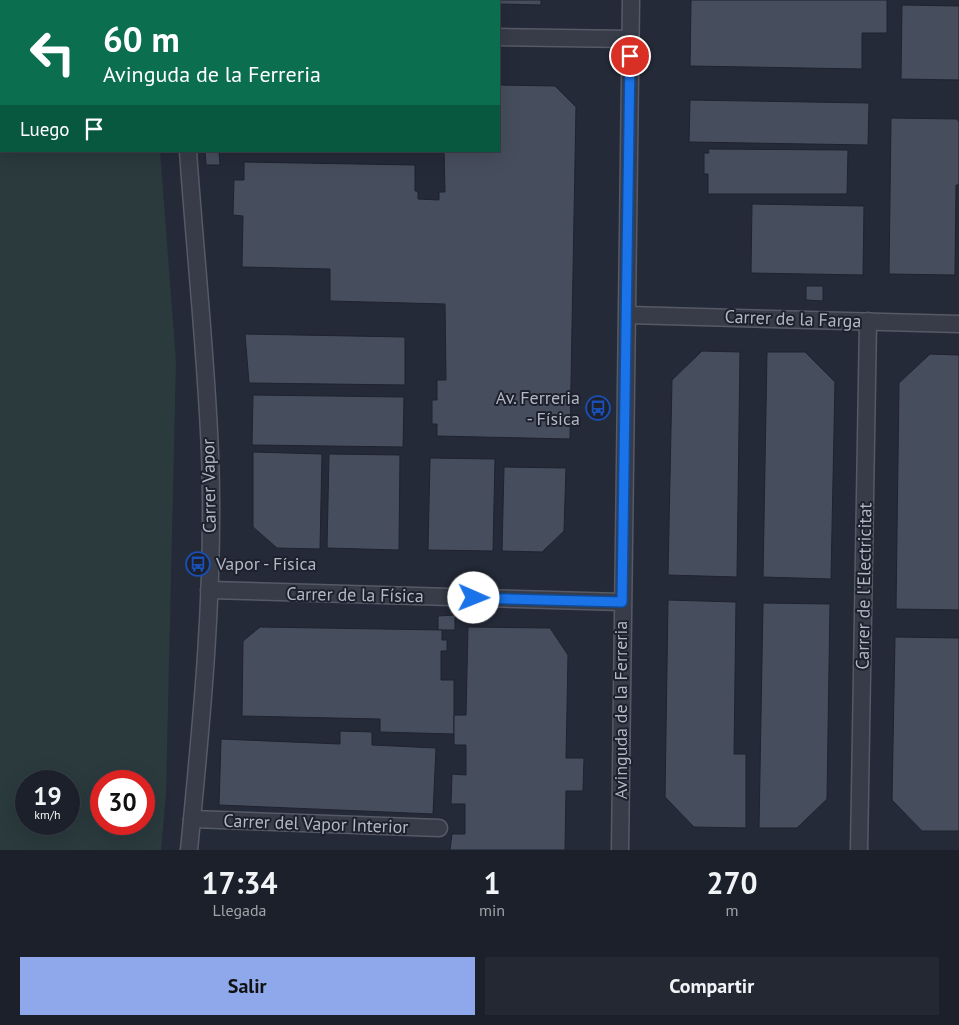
<!DOCTYPE html>
<html lang="es">
<meta charset="utf-8">
<style>
:root{--surface:#1b202a;--page:#242832;--text:#f1f3f6;--muted:#a0a3a8;--line:#393e47;--accent:#8fa8ec}
body{margin:0;font-family:"PT Sans",sans-serif;background:var(--page);color:var(--text);height:100vh;display:flex;flex-direction:column;font-size:19px;white-space:nowrap}
*{box-sizing:border-box;margin:0}
p{font-size:16px;color:var(--muted)}
.icon{flex:none;width:28px;height:28px;fill:none;stroke:currentColor;stroke-width:2;stroke-linecap:round;stroke-linejoin:round}
.map{position:relative;height:850px;overflow:hidden}
.sheet{display:flex;flex-direction:column;background:var(--surface);flex:1}
.sheet>*{flex:none}
.banner{position:absolute;left:0px;top:0px;width:500px;height:152px;box-shadow:0 5px 20px #0002,0 0 0 1px var(--line);background:#0b6e4f;color:#fff;overflow:hidden}
.speed{position:absolute;left:15px;top:770px;display:flex;gap:10px;font-size:25px;font-weight:700;text-align:center}
.speed>*{display:grid;place-content:center;width:65px;height:65px;border-radius:50%;background:var(--surface);box-shadow:0 5px 20px #0002,0 0 0 1px var(--line);line-height:1}
.speed small{font-size:12px;font-weight:400}
.speed .limit{border:8px solid #d22;background:#fff;color:#111}
.pin{position:absolute;display:grid;place-items:center;width:42px;height:42px;color:#fff;margin:-21px;border:2px solid #fff;border-radius:50%;box-shadow:0 1px 5px #0007}
.me{position:absolute;width:55px;margin:-28px;rotate:91deg;stroke-linejoin:round;filter:drop-shadow(0 0 4px #0008)}
.turn{display:flex;align-items:center;gap:18px;height:105px;padding:0 20px;font-size:22px}
.turn .icon{width:65px;height:65px;stroke-width:2.5}
.turn b{display:block;font-size:35px;line-height:42px}
.then{display:flex;align-items:center;height:48px;padding:0 20px;background:#0003;gap:10px;font-size:19px}
.eta{display:flex;justify-content:space-evenly;align-items:center;height:85px;text-align:center}
.eta b{font-size:30px;font-weight:700;line-height:35px}
.button{display:flex;gap:10px;margin-top:auto;padding:10px 20px}
.button a{flex:1;height:58px;border-radius:0px;background:var(--accent);color:#111;font-size:20px;font-weight:700;line-height:58px;text-align:center}
.button a+a{background:var(--page);color:var(--text)}
.map>svg:first-child{display:block}
.green{fill:#2a3a3d;fill-rule:evenodd}
.building{fill:#464d5c;stroke:#1f232f}
.lines{fill:none;stroke-linecap:round;stroke-linejoin:round}
.street-casing{stroke:#555a66;stroke-width:19}
.street{stroke:#373c48;stroke-width:16}
.route-casing{stroke:#114b97;stroke-width:12}
.route{stroke:#1a73e8;stroke-width:9}
.labels{text-anchor:middle;stroke-width:4;stroke-linejoin:round;paint-order:stroke}
.street-label{font-size:18px;fill:#b2b7c4;stroke:#1d212d}
.poi-label{font-size:18px;fill:#b2b7c4;stroke:#1d212d;text-anchor:end}
</style>
<div class="map">
<svg width="959" height="850" viewBox="0 0 959 850">
<rect width="100%" height="100%" fill="#242a38"/>
<path class="green" d="M 0,0 L 148,0 L 1,1 L 1,151 L 160,151 L 176,361 L 166,794 L 161,850 L 0,850 ZM 26,781 L 69,781 L 69,824 L 26,824 ZM 101,781 L 144,781 L 144,824 L 101,824 Z"/>
<g class="building">
<polygon points="282,0 541,0 541,5 499,4 499,1"/>
<polygon points="691,0 887,0 887,33 862,33 862,69 690,66"/>
<polygon points="902,5 959,6 959,80 901,79"/>
<polygon points="499,85 555,86 576,107 570,439 437,436 437,424 432,424 432,400 437,400 437,380 446,380 445,304 330,301 330,269 242,267 243,216 233,215 234,180 244,180 244,162 415,165 415,191 418,191 418,199 439,200 439,192 445,192 444,151 499,151"/>
<polygon points="690,100 869,103 868,145 689,142"/>
<polygon points="891,118 957,119 959,122 959,185 956,185 955,275 889,274"/>
<polygon points="708,149 848,150 847,194 708,194 708,174 704,174 704,153 709,153"/>
<polygon points="205,151 219,152 220,165 206,165"/>
<polygon points="752,204 864,206 863,275 751,273"/>
<polygon points="806,286 823,286 823,301 806,300"/>
<polygon points="245,334 405,337 405,385 249,383"/>
<polygon points="702,351 740,352 737,577 668,575 672,380"/>
<polygon points="767,352 805,352 835,382 831,579 763,577"/>
<polygon points="930,354 959,355 959,610 896,609 899,383"/>
<polygon points="253,395 404,397 403,447 252,445"/>
<polygon points="253,452 322,454 320,549 277,548 253,527"/>
<polygon points="329,454 400,455 399,550 327,548"/>
<polygon points="430,458 495,459 493,551 428,550"/>
<polygon points="504,467 566,468 564,531 542,552 502,551"/>
<polygon points="668,600 736,602 734,754 746,754 746,828 694,827 665,797"/>
<polygon points="763,603 830,604 827,799 797,828 759,828"/>
<polygon points="455,615 455,630 438,630 438,616"/>
<polygon points="260,627 442,630 442,640 447,640 447,651 441,651 441,680 454,680 454,734 380,732 380,719 242,716 243,641"/>
<polygon points="468,627 550,628 568,655 566,758 584,758 583,791 566,791 565,850 450,850 452,834 465,834 465,804 451,804 452,774 466,775 466,745 454,745 454,715 466,715"/>
<polygon points="895,637 959,638 959,831 922,831 892,800"/>
<polygon points="340,731 372,732 372,745 436,748 433,814 219,805 221,739 340,744"/>
</g>
<g class="lines">
<g class="street-casing">
<g id="street">
<polyline points="177,0 177,1"/>
<polyline points="499,37 630,39"/>
<path d="M 188,151 C 195,252 206,353 210,453 C 215,586 202,718 189,850"/>
<polyline points="628,315 959,324"/>
<polyline points="209,590 622,602"/>
<polyline points="192,819 439,828"/>
<polyline points="620,850 631,0"/>
<polyline points="859,850 868,321"/>
</g>
</g>
<use href="#street" class="street"/>
</g>
<g class="lines">
<g class="route-casing">
<polyline id="route" points="474,598 622,602 630,56"/>
</g>
<use href="#route" class="route"/>
</g>
<defs>
<g id="bus-ring" transform="scale(1.25)"><circle r="9.5" fill="#1d212d" stroke="#1a4fb4" stroke-width="1.5"/><path d="M-5-6H5V4H4V6H2V4H-2V6H-4V4H-5ZM-3.5-4V0h7V-4ZM-3.5 1.2v1.5H-2V1.2ZM2 1.2v1.5H3.5V1.2Z" fill="#1a4fb4"/></g>
</defs>
<g fill-rule="evenodd">
<use href="#bus-ring" x="598" y="408"/>
<use href="#bus-ring" x="198" y="564"/>
</g>
<g class="labels">
<g class="street-label">
<text transform="translate(793 319) rotate(2)" y="6">Carrer de la Farga</text>
<text transform="translate(209 486) rotate(-91)" y="6">Carrer Vapor</text>
<text transform="translate(864 586) rotate(-89)" y="6">Carrer de l'Electricitat</text>
<text transform="translate(355 595) rotate(1)" y="6">Carrer de la Física</text>
<text transform="translate(621 710) rotate(-90)" y="6">Avinguda de la Ferreria</text>
<text transform="translate(316 824) rotate(2)" y="6">Carrer del Vapor Interior</text>
</g>
<g class="poi-label">
<text x="580" y="404">Av. Ferreria<tspan x="580" dy="21">- Física</tspan></text>
<text x="216" y="570" text-anchor="start">Vapor - Física</text>
</g>
</g>
</svg>
<div class="speed"><div>19<small>km/h</small></div><div class="limit">30</div></div>
<div class="pin" style="left:630px;top:56px;background:#d93025"><svg class="icon" aria-label="arrive" viewBox="0 0 24 24"><path d="M6 21V4h12l-3 4 3 4H6"/></svg></div>
<svg class="me" style="left:474px;top:598px" viewBox="-20 -20 40 40"><circle r="19" fill="#fff"/><path d="M0-13L10 11 0 6-10 11z" fill="#1a73e8"/></svg>
<div class="banner">
<div class="turn"><svg class="icon" aria-label="left" viewBox="0 0 24 24"><path d="M17 20v-9H6M10 6l-5 5 5 5"/></svg><div><b>60 m</b>Avinguda de la Ferreria</div></div>
<div class="then">Luego<svg class="icon" aria-label="arrive" viewBox="0 0 24 24"><path d="M6 21V4h12l-3 4 3 4H6"/></svg></div>
</div>
</div>
<section class="sheet">
<div class="eta">
<div><b>17:34</b><p>Llegada</p></div>
<div><b>1</b><p>min</p></div>
<div><b>270</b><p>m</p></div>
</div>
<div class="button"><a>Salir</a><a>Compartir</a></div>
</section>
